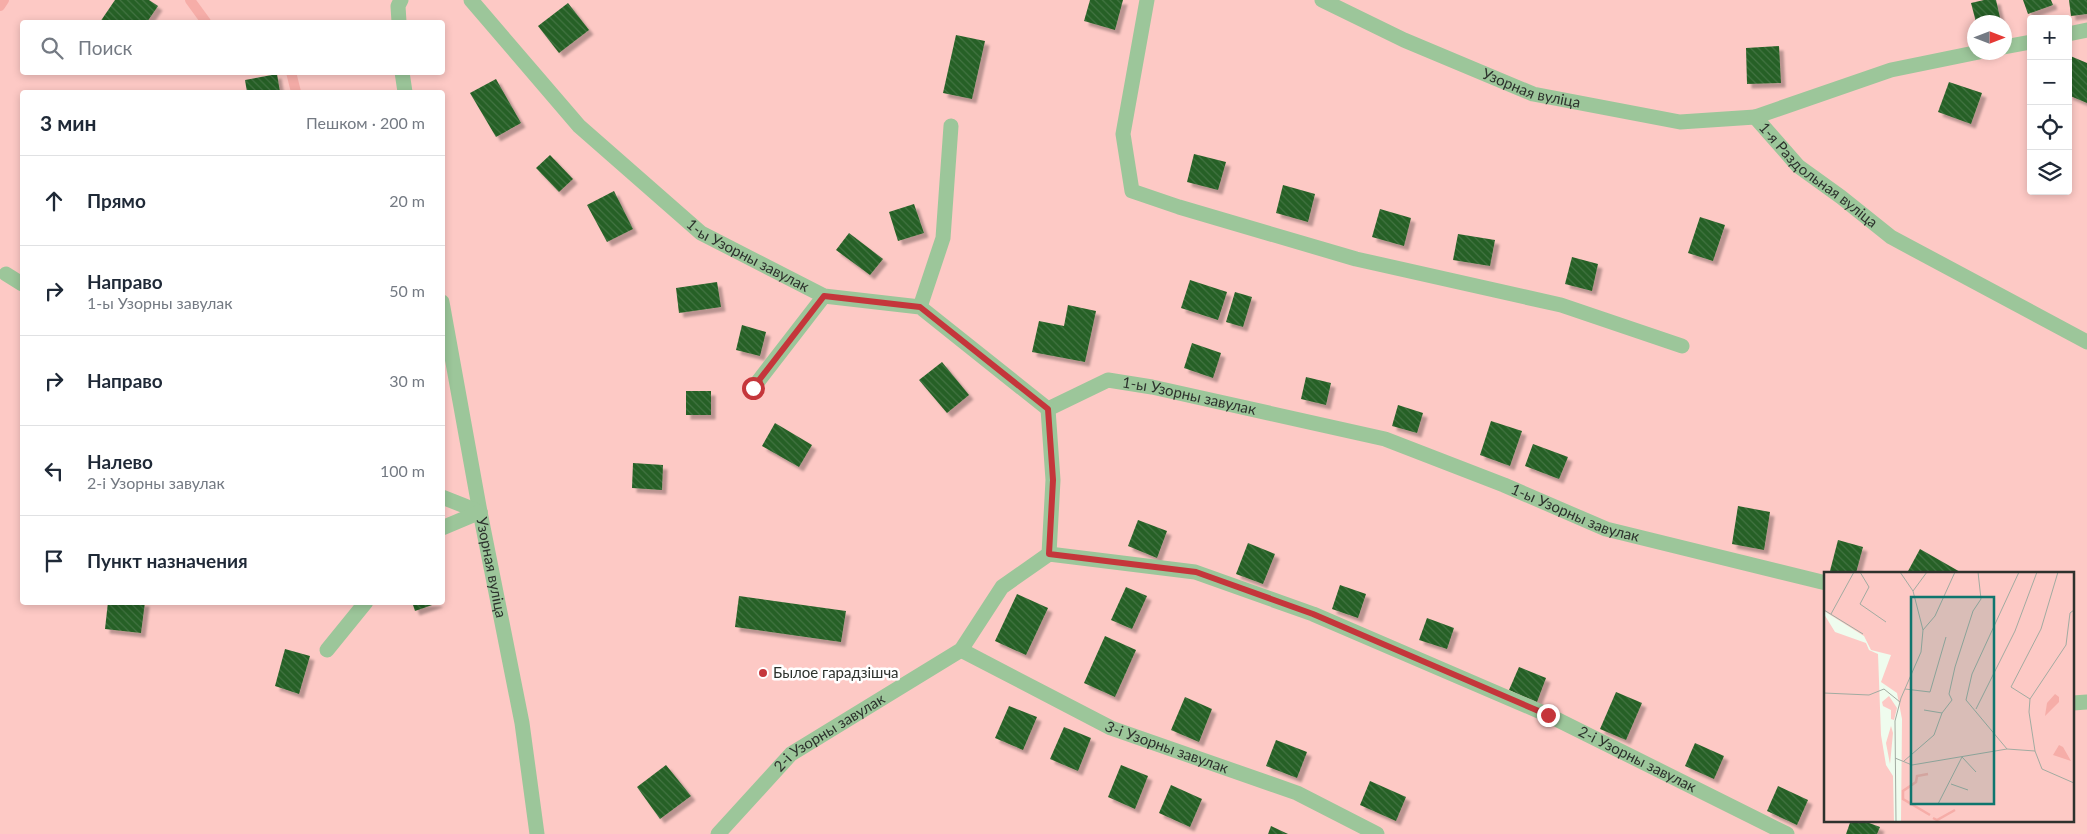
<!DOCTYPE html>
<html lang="ru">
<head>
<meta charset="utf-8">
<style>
  body { margin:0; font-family:Lato,sans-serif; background:#f6f6f7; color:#1f2937 }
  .controls { position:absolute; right:15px; top:15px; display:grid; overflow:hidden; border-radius:5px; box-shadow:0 2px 8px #0003 }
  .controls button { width:45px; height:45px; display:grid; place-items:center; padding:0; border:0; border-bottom:1px solid #e0e1e3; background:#fff; color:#1f2937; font:25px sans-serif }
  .compass { position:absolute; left:1967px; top:15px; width:45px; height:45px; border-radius:50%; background:#fff; box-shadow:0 2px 8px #0003; rotate:90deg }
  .stop { position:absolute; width:15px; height:15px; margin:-11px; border:4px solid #c5363b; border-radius:50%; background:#fff }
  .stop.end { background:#c5363b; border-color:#fff; box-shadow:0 1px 5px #0008 }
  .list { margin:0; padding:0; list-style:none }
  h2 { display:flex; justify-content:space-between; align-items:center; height:65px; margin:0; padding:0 20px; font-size:21px }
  h2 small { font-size:16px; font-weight:400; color:#747a83 }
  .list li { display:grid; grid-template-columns:32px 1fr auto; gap:15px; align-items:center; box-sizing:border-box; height:90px; padding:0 20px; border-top:1px solid #e0e1e3 }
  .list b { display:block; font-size:19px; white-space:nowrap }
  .list p { margin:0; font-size:16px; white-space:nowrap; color:#747a83 }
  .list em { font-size:16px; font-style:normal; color:#747a83 }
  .icon { flex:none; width:28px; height:28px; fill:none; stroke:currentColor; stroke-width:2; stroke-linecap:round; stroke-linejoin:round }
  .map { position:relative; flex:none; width:2087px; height:834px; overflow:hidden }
  .search { position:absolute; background:#fff; box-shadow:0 2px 8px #0003; left:20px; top:20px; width:425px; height:55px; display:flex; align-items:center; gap:12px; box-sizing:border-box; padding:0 18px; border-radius:5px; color:#747a83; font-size:19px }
  .panel { position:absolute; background:#fff; box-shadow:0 2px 8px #0003; left:20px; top:90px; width:425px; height:515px; border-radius:5px }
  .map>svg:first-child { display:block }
  .green { fill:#fdc9c5; fill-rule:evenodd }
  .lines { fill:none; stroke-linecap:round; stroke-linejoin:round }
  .stream { stroke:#f6ada8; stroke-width:10 }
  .building { fill:url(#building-back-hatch); filter:url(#shadow) }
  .lane { stroke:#9cc69a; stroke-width:15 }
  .route { stroke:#c5363b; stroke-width:6 }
  .poi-dot { fill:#c5363b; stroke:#fff; stroke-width:2 }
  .labels { text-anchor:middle; stroke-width:5; stroke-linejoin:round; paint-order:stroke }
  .street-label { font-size:15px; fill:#2d322d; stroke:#fff }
  .poi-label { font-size:15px; fill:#2d322d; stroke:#fff; text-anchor:start }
  .inset-river { fill:none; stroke:#f6ada8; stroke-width:2.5 }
  .inset-road { fill:none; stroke:#a1aba1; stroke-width:1 }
  .view { fill:#0f766e; fill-opacity:0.15; stroke:#0f766e; stroke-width:2.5 }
  .inset-edge { fill:none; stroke:#2d322d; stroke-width:2.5 }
</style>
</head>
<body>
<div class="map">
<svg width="2087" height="834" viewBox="0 0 2087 834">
  <defs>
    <pattern id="building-back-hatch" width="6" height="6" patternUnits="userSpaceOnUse" patternTransform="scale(1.25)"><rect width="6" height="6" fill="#256025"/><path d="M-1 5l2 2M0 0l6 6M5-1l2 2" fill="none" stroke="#447444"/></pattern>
    <filter id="shadow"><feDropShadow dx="4.5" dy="4.5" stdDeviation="1" flood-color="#0004"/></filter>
  </defs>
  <rect width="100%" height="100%" fill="#effcee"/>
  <path class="green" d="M0 0H2087V834H0ZM2031 19H2068V191H2031ZM22 22H442V72H22ZM1974 22H2004V52H1974ZM22 92H442V602H22ZM1826 573H2073V820H1826Z"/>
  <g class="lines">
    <g class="stream">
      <path d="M190 0 206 22"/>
      <path d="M0 6 4 0"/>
      <path d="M291 72 296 92"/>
    </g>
  </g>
  <g class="building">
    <path d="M115 0H149L158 6 147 22H100Z"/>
    <path d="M1090 0H1123L1115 30 1084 21Z"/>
    <path d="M1984 0H1996L2001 22H1976L1971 3Z"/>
    <path d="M2023 0H2051L2053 5 2028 14Z"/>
    <path d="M2069 0H2087V14L2071 16Z"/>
    <path d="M568 3 589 30 559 53 538 26Z"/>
    <path d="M956 35 985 41 972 99 943 93Z"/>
    <path d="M1779 46 1781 83 1747 84 1746 48Z"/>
    <path d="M2068 55 2087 63V103L2068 95Z"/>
    <path d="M277 74 280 92H247L245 80Z"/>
    <path d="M496 79 521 123 496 137 470 93Z"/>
    <path d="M1949 82 1982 93 1971 124 1938 112Z"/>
    <path d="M1194 154 1226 162 1218 190 1187 182Z"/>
    <path d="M550 155 573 179 559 192 536 168Z"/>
    <path d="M1283 185 1315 194 1308 222 1276 213Z"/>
    <path d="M614 191 633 229 607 242 587 205Z"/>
    <path d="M914 204 924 233 898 241 889 212Z"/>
    <path d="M1380 209 1411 218 1404 246 1372 237Z"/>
    <path d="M1700 217 1725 225 1713 261 1688 253Z"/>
    <path d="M849 233 883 259 870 275 836 250Z"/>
    <path d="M1458 234 1495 240 1490 266 1453 260Z"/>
    <path d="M1572 257 1598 264 1592 291 1565 284Z"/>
    <path d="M1190 280 1227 292 1218 320 1181 308Z"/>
    <path d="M717 282 721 307 679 313 676 288Z"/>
    <path d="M1235 292 1252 297 1243 327 1226 322Z"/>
    <path d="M1068 305 1096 311 1085 362 1032 352 1039 321 1064 326Z"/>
    <path d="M742 325 766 332 760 356 736 350Z"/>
    <path d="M1192 343 1221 353 1213 378 1184 368Z"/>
    <path d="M942 362 969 395 947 413 919 380Z"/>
    <path d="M1306 377 1331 383 1326 405 1301 399Z"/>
    <rect x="686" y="391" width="25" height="24"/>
    <path d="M1398 405 1423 413 1417 433 1392 426Z"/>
    <path d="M1491 421 1522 431 1510 466 1480 455Z"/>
    <path d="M775 423 812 445 799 467 762 446Z"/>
    <path d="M1533 444 1568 457 1559 479 1525 466Z"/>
    <path d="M633 463 663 465 662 490 632 488Z"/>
    <path d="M1738 506 1770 512 1764 550 1732 544Z"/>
    <path d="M1138 520 1167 531 1157 558 1128 546Z"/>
    <path d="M1838 540 1863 547 1856 573 1830 571Z"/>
    <path d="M1248 543 1275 554 1263 584 1236 574Z"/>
    <path d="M1920 549 1962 573H1907Z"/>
    <path d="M1340 585 1366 594 1358 618 1332 609Z"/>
    <path d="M1126 587 1147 596 1132 629 1111 620Z"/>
    <path d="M1017 594 1048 608 1026 655 995 641Z"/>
    <path d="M739 596 846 611 841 642 735 627Z"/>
    <path d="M108 602H145L141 633 105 629Z"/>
    <path d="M412 602H438V603L415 611Z"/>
    <path d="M1427 618 1454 628 1447 649 1419 640Z"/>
    <path d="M1105 636 1136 650 1115 697 1084 683Z"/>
    <path d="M285 649 310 656 299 694 275 686Z"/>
    <path d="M1519 667 1546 678 1537 702 1509 690Z"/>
    <path d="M1616 692 1642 703 1626 740 1600 729Z"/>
    <path d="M1185 697 1212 709 1199 742 1171 730Z"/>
    <path d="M1009 706 1037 717 1023 750 995 738Z"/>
    <path d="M1064 727 1091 738 1078 771 1050 759Z"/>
    <path d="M1276 740 1307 752 1297 778 1266 766Z"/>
    <path d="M1695 743 1724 756 1714 779 1685 766Z"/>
    <path d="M666 765 691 796 660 819 637 787Z"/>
    <path d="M1121 765 1148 776 1135 809 1108 797Z"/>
    <path d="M1370 781 1406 797 1396 821 1360 805Z"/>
    <path d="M1171 785 1202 799 1190 827 1159 813Z"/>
    <path d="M1778 786 1808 800 1797 825 1767 811Z"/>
    <path d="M1851 820H1861L1880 827 1877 834H1846Z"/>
    <path d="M1271 826 1288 834H1268Z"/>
  </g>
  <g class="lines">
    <g class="lane">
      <path id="s1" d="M471 0 579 126 701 233 824 296 920 307 1048 409 1108 380 1152 387 1385 439 1504 485 1606 529 1826 583"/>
      <path d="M1147 0 1123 134 1132 191 1179 207 1356 259 1561 305 1682 346"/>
      <path id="s2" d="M1322 0 1404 40 1533 94 1680 122 1755 117"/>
      <path d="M399 22 398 6 401 0"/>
      <path d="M2068 34 2087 30"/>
      <path d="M2004 47 2031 42"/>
      <path id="s3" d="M1979 52 1891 70 1755 117 1798 166 1841 197 1891 237 2087 342"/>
      <path d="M402 72 405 92"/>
      <path d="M6 274 22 284"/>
      <path id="s4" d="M442 302 480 512 522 723 537 834"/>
      <path d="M920 307 943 238 951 126"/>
      <path d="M753 388 824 296"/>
      <path d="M1048 409 1053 480 1049 554"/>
      <path d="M442 497 480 512"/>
      <path d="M442 528 480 512"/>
      <path d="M327 650 366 602"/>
      <path id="s5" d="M961 650 1111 728 1297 793 1377 834"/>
      <path d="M2073 703 2087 702"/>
      <path id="s6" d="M718 834 791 754 961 650 1002 587 1049 554 1195 572 1313 614 1548 715 1787 834"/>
    </g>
  </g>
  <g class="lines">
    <path class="route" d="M753 388 824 296 920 307 1048 409 1053 480 1049 554 1196 572 1313 614 1548 715"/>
  </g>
  <circle class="poi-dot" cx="763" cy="673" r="5"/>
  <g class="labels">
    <g class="street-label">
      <text dy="5" stroke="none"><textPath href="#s2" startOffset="228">Узорная вуліца</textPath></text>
      <text dy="5" stroke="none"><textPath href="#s3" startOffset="320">1-я Раздольная вуліца</textPath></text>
      <text dy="5" stroke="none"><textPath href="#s1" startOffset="380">1-ы Узорны завулак</textPath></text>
      <text dy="5" stroke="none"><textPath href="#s1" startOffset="876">1-ы Узорны завулак</textPath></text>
      <text dy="5" stroke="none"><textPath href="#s1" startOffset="1281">1-ы Узорны завулак</textPath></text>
      <text dy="5" stroke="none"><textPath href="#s4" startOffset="270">Узорная вуліца</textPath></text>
      <text dy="5" stroke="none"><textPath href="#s6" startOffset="152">2-і Узорны завулак</textPath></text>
      <text dy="5" stroke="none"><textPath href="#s5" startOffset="228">3-і Узорны завулак</textPath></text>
      <text dy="5" stroke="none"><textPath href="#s6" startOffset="1068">2-і Узорны завулак</textPath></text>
    </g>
    <g class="poi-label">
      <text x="773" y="678">Былое гарадзішча</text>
    </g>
  </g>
  <g transform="translate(1824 572)">
    <rect width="250" height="250" fill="#effcee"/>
    <path d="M65 124 73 136 70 148 67 147V138L59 134 58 130ZM67 154 69 161 66 192 62 171Z" fill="#fdc9c5"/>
    <path d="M0 42 11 60 42 71 45 78 54 82 57 163 62 193 69 204 70 250H0Z" fill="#fdc9c5"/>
    <path d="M0 0H250V250H77L78 147 73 121 57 110 67 83 47 78 40 64 0 39Z" fill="#fdc9c5"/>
    <path d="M231 122 235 125V130L221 144 223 131ZM235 173 239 175 247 189 229 183Z" fill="#f6ada8"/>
    <path class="inset-river" d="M104 202 93 204 92 210 79 219V227L106 243M109 246 113 248 131 238"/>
    <path class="inset-road" d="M36 0 45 15 36 32 62 50M76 0 89 19 99 58 111 44 131 0M89 19 103 0M0 38 39 62M250 38 246 41 242 73 206 127 205 140 211 179 218 197 250 211M7 42 30 0M81 117 106 120 122 65M0 121 45 123 60 117 76 130M206 127 187 115 217 57 234 0M152 137 191 59 213 0M100 138 118 141M183 177 142 128 148 102 195 0M138 185 152 200M71 186 88 193 183 177 211 179M80 189 110 163 118 141 128 128 125 122 131 95 149 39 157 27 154 0M127 212 144 218M114 232 138 185M72 250 71 149 77 126 97 80 99 58"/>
    <path class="view" d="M87 25H170V232H87Z"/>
    <rect width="250" height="250" class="inset-edge"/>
  </g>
</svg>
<div class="controls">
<button>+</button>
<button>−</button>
<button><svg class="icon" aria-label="locate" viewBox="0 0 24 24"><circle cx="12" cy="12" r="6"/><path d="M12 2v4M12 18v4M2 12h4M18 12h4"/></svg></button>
<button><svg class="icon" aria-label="layers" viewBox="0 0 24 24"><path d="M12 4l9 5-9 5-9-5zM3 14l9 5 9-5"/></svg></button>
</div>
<svg class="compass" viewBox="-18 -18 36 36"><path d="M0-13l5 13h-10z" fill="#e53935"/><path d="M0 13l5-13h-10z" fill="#747a83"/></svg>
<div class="stop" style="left:753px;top:388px"></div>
<div class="stop end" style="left:1548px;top:715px"></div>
<div class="search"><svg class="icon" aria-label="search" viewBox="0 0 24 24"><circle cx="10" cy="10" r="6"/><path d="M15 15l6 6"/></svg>Поиск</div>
<section class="panel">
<h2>3 мин<small>Пешком · 200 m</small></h2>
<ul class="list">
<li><svg class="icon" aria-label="ahead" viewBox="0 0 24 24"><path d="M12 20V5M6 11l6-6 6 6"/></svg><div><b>Прямо</b></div><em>20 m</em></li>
<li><svg class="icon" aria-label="right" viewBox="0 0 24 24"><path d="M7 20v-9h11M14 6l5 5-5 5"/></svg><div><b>Направо</b><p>1-ы Узорны завулак</p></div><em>50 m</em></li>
<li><svg class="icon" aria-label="right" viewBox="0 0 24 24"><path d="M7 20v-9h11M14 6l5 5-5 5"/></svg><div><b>Направо</b></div><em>30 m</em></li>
<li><svg class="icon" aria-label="left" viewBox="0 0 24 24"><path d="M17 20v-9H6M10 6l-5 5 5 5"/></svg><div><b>Налево</b><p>2-і Узорны завулак</p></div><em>100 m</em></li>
<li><svg class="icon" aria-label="arrive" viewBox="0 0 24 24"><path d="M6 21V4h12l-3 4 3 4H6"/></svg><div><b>Пункт назначения</b></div></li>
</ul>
</section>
</div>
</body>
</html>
